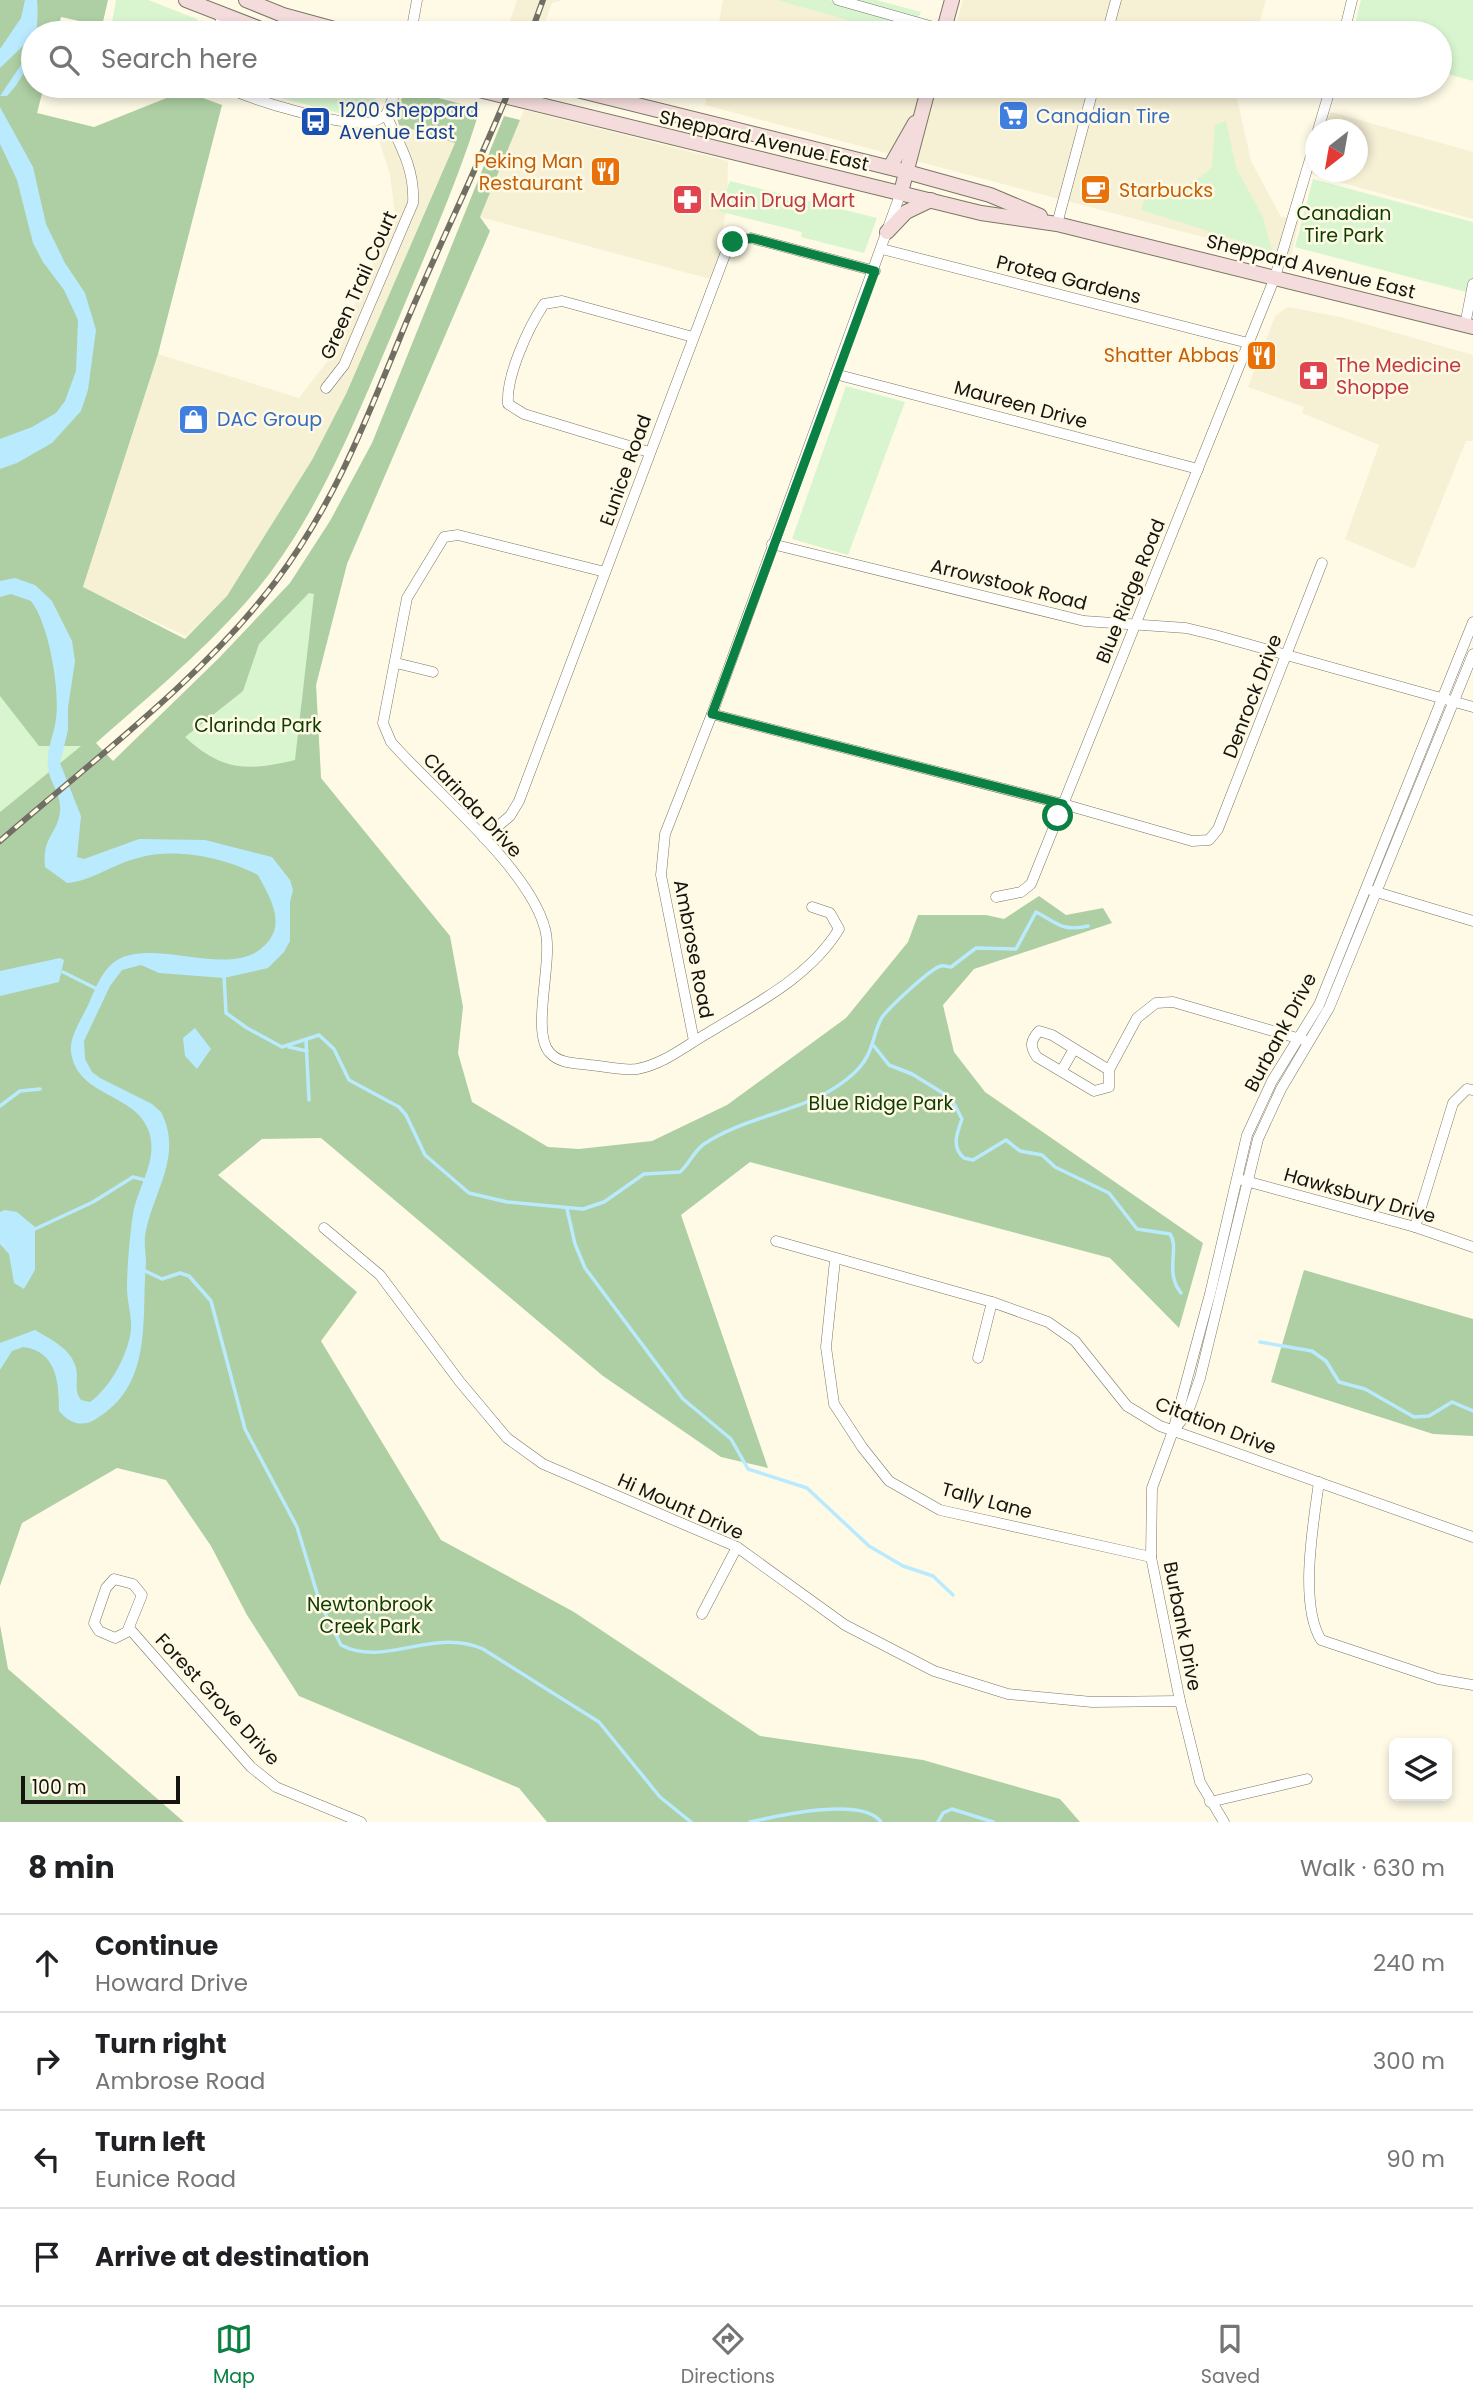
<!DOCTYPE html>
<html lang="en">
<head>
<meta charset="utf-8">
<style>
  body { margin:0; font-family:Poppins,sans-serif; background:#f6f6f6; color:#202124 }
  .controls { position:absolute; right:21px; bottom:21px; display:grid; overflow:hidden; border-radius:10px; box-shadow:0 4px 10px #0003 }
  .controls button { width:63px; height:63px; display:grid; place-items:center; padding:0; border:0; border-bottom:2px solid #e0e0e0; background:#fff; color:#202124; font:35px sans-serif }
  .compass { position:absolute; left:1305px; top:119px; width:63px; height:63px; border-radius:50%; background:#fff; box-shadow:0 4px 10px #0003; rotate:211deg }
  .scale { position:absolute; left:21px; bottom:18px; width:159px; box-sizing:border-box; padding-left:7px; border:4px solid #16140e; border-top:0; font-size:19px; line-height:24px; white-space:nowrap; color:#16140e; -webkit-text-stroke:5px #fefae6; paint-order:stroke }
  .stop { position:absolute; width:21px; height:21px; margin:-16px; border:5px solid #0b8043; border-radius:50%; background:#fff }
  .stop.end { background:#0b8043; border-color:#fff; box-shadow:0 2px 7px #0008 }
  .list { margin:0; padding:0; list-style:none }
  h2 { display:flex; justify-content:space-between; align-items:center; height:91px; margin:0; padding:0 28px; font-size:30px }
  h2 small { font-size:23px; font-weight:400; color:#757577 }
  .list li { display:grid; grid-template-columns:46px 1fr auto; gap:21px; align-items:center; box-sizing:border-box; height:98px; padding:0 28px; border-top:2px solid #e0e0e0 }
  .list b { display:block; font-size:26px; white-space:nowrap }
  .list p { margin:0; font-size:23px; white-space:nowrap; color:#757577 }
  .list em { font-size:23px; font-style:normal; color:#757577 }
  .icon { flex:none; width:38px; height:38px; fill:none; stroke:currentColor; stroke-width:2; stroke-linecap:round; stroke-linejoin:round }
  .map { position:relative; flex:none; width:1473px; height:1822px; overflow:hidden }
  .search { position:absolute; background:#fff; box-shadow:0 4px 10px #0003; left:21px; right:21px; top:21px; height:77px; display:flex; align-items:center; gap:18px; box-sizing:border-box; padding:0 24px; border-radius:38px; color:#757577; font-size:26px }
  .sheet { height:483px; background:#fff }
  nav { display:flex; justify-content:space-around; align-items:center; box-sizing:border-box; height:98px; border-top:2px solid #e0e0e0; background:#fff; font-size:19px; color:#757577 }
  nav a { display:grid; justify-items:center; gap:4px }
  nav .on { color:#0b8043 }
  .map>svg:first-child { display:block }
  .built { fill:#f6f0d5 }
  .green { fill:#d8f5cf }
  .forest { fill:#adcfa3; fill-rule:evenodd }
  .water { fill:#baeafe }
  .lines { fill:none; stroke-linecap:round; stroke-linejoin:round }
  .stream { stroke:#baeafe; stroke-width:3.5 }
  .street-casing { stroke:#7b7666; stroke-width:11 }
  .secondary-casing { stroke:#7b7666; stroke-width:16 }
  .street { stroke:#fff; stroke-width:10 }
  .secondary { stroke:#f5dcdc; stroke-width:14 }
  .rail-casing { stroke:#716e63; stroke-width:6 }
  .rail { stroke:#fefae6; stroke-width:3.5; stroke-dasharray:10; stroke-linecap:butt }
  .route { stroke:#0b8043; stroke-width:9 }
  .labels { text-anchor:middle; stroke-width:5; stroke-linejoin:round; paint-order:stroke }
  .transit-label { font-size:19px; fill:#164399; stroke:#fefae6; text-anchor:start }
  .shop-label { font-size:19px; fill:#366cbe; stroke:#fefae6; text-anchor:start }
  .street-label { font-size:19px; fill:#16140e; stroke:#fefae6 }
  .food-label { font-size:19px; fill:#c56008; stroke:#fefae6; text-anchor:end }
  .health-label { font-size:19px; fill:#be3a42; stroke:#fefae6; text-anchor:start }
  .park-label { font-size:19px; fill:#103c00; stroke:#fefae6 }
</style>
</head>
<body>
<div class="map">
<svg width="1473" height="1822" viewBox="0 0 1473 1822">
  <rect width="100%" height="100%" fill="#fefae6"/>
  <g class="built">
    <path d="M517 0H563L552 3 541 33H506Z"/>
    <path d="M723 0H829L954 32 963 0H1266L1256 33H717Z"/>
    <path d="M708 86H1241L1237 98 1251 161 1281 217H1287L1315 139 1316 172H1358V130L1321 129 1331 112 1473 152V219L1310 174 1290 260 705 105Z"/>
    <path d="M524 110 728 161 727 206 714 280 480 217Z"/>
    <path d="M399 125 455 142 345 396 312 460 227 597 186 636 83 588 158 354 299 398 332 355 395 215 390 175 379 140Z"/>
    <path d="M1288 307 1341 317 1473 355V441H1466L1414 569 1345 539 1379 445 1302 413 1304 407 1248 387 1275 316Z"/>
  </g>
  <g class="green">
    <path d="M116 0H148L197 19 199 33H110Z"/>
    <path d="M777 0H829L919 23 916 33H894Z"/>
    <path d="M853 0H876L921 12 918 18Z"/>
    <path d="M1361 0H1473V81L1440 72V33H1353Z"/>
    <path d="M236 86H378L374 109 354 117Z"/>
    <path d="M1226 121 1236 168 1263 217 1272 251 1141 210 1146 195C1173 192 1192 186 1212 167L1215 125Z"/>
    <path d="M1313 179 1473 222V281L1470 293 1295 247Z"/>
    <path d="M730 181 877 218 864 253 801 237 802 232 718 211Z"/>
    <path d="M846 386 905 402 848 555 792 539Z"/>
    <path d="M330 521 347 564 316 685 321 778 260 795 154 740 220 657 290 583Z"/>
    <path d="M0 664 148 691 0 812Z"/>
  </g>
  <g class="forest">
    <path d="M0 0H108L102 26 61 17 57 33H33V86H44L37 113 94 127 184 91 222 105 158 354 83 587 185 639 227 596 312 460 346 394 455 143 399 125 396 115 405 89 480 109C457 184 425 255 395 327 359 411 325 499 270 573 221 637 156 690 96 743L113 761 220 657 290 583 330 521 372 443 504 116 520 120 480 217 490 231 347 564 316 685 321 778 450 936 463 1007 458 1053 472 1102 548 1147 579 1149 652 1141 727 1105 846 1018 908 942 918 915H986L1004 919 1039 896 1066 915 1103 908 1112 923 974 969 943 1005 954 1052 985 1092 1203 1243 1179 1328 1110 1258 750 1162 681 1215 768 1468 721 1457 603 1376 321 1138 262 1139 218 1175 357 1292 321 1341 441 1540 574 1612 760 1736 923 1760 1060 1799 1080 1822H547L519 1788 299 1696 247 1615 211 1546 166 1480 117 1468 22 1523 0 1586V812L81 746H39L0 696ZM309 593 314 594 295 760C248 771 223 772 185 737L243 691 259 644Z"/>
    <path d="M1304 1270 1473 1319V1436L1433 1434 1271 1382Z"/>
    <path d="M0 1625 8 1669 184 1822H0Z"/>
  </g>
  <g class="water">
    <path d="M25 0H37C40 32 31 72 7 96H0L25 59 28 47 24 45 0 68V49L21 18Z"/>
    <path d="M0 107 33 167 46 224 65 263 85 293 96 330 88 390 81 411 52 443 17 463 0 469V439L32 427 56 413 65 401 76 371 78 320 64 290 43 262 33 243 17 180 0 144Z"/>
    <path d="M15 578 35 585 52 601 72 641 75 661 68 708V730L60 763 81 816 77 857 84 859 139 839 205 840 272 857 290 880 293 890 290 902V941L284 952 268 968 224 978 159 973 141 965 122 970 110 986 84 1041 85 1059 92 1072 100 1078 152 1104 161 1112C184 1156 152 1193 145 1236 144 1245 146 1254 146 1263 141 1319 154 1384 96 1419 82 1428 69 1423 59 1411 59 1383 57 1351 23 1347L12 1351 0 1370V1343L35 1330C50 1339 71 1348 76 1368 79 1380 73 1390 81 1400L90 1402C110 1388 128 1355 131 1330 132 1316 127 1301 127 1288 127 1267 130 1234 133 1214 138 1185 161 1157 147 1127 132 1093 77 1096 71 1052 69 1036 83 1017 89 1003 97 985 104 965 123 957 165 941 235 980 267 943 286 922 269 896 258 875 226 858 174 847 138 858 113 864 92 881 67 883L45 867C42 836 57 835 60 812 62 793 49 783 48 767 46 750 54 735 56 719 60 689 49 624 31 601L11 594 0 597V581Z"/>
    <path d="M60 958 64 960 59 982 0 996V971Z"/>
    <path d="M195 1028 211 1049 197 1069 185 1056 183 1038Z"/>
    <path d="M5 1210 17 1212 35 1227V1270L24 1289 14 1283 9 1254 0 1244V1212Z"/>
  </g>
  <g class="lines">
    <g class="stream">
      <path d="M63 972 99 990"/>
      <path d="M224 975 226 1013 247 1028 282 1047 319 1035 334 1049 349 1080 399 1107 406 1115 425 1155 469 1193 507 1202 583 1209 604 1202 644 1174 680 1172C689 1164 694 1151 704 1144 750 1113 812 1112 853 1074 874 1055 871 1039 881 1019 887 1009 931 968 941 966 944 965 948 967 951 967L976 948 1016 949 1036 912C1058 923 1061 932 1088 926"/>
      <path d="M306 1040 309 1100"/>
      <path d="M874 1046 889 1065 912 1074 951 1098 962 1119C957 1133 951 1147 964 1158L973 1160 1006 1140 1020 1151 1042 1155 1055 1167 1109 1193 1137 1229 1170 1234C1180 1248 1164 1272 1181 1293"/>
      <path d="M289 1047 307 1051"/>
      <path d="M0 1106 20 1091 40 1089"/>
      <path d="M567 1209 575 1244 585 1268 683 1399 731 1439 748 1469 807 1488 869 1546 903 1566 933 1576 953 1595"/>
      <path d="M35 1229 93 1202 133 1177 149 1181"/>
      <path d="M141 1269 162 1279 180 1273 189 1276 211 1301 245 1429 297 1527 320 1603 341 1645C384 1668 434 1627 483 1649L599 1722 660 1797 691 1822"/>
      <path d="M1260 1342 1312 1351 1326 1361 1339 1382 1365 1389 1414 1417 1429 1416 1452 1402 1473 1411"/>
      <path d="M750 1822C777 1816 863 1796 881 1822"/>
      <path d="M938 1822 943 1813 952 1809 993 1822"/>
    </g>
    <defs>
      <g id="street">
        <path d="M838 0 944 30"/>
        <path d="M216 33 223 15"/>
        <path d="M411 33 417 0"/>
        <path d="M1107 33 1116 0"/>
        <path d="M1344 33 1352 0"/>
        <path d="M225 86C248 100 346 128 372 122 376 121 382 117 386 115L398 86"/>
        <path d="M1318 130 1331 86"/>
        <path d="M1057 224 1094 86"/>
        <path d="M882 249 1248 343"/>
        <path d="M1465 325 1473 284"/>
        <path d="M835 374 1198 469"/>
        <path d="M326 388 344 365 413 203C415 169 400 145 386 115"/>
        <path d="M649 452 524 414 508 404C506 376 528 328 544 304L562 301 693 337"/>
        <path d="M772 544 1084 621 1186 628 1215 635 1473 707"/>
        <path d="M605 572 458 535 444 537 407 598 383 723 391 742C433 790 530 869 545 929 554 961 530 1031 550 1053 560 1064 576 1063 590 1065 604 1066 623 1071 637 1069 664 1064 685 1046 708 1033 755 1004 810 977 839 929L830 913 812 907"/>
        <path d="M396 663 433 672"/>
        <path d="M712 714 1063 804 1192 841 1209 840 1218 829 1322 563"/>
        <path d="M484 838 510 816 519 801 726 252 733 242 751 238 875 271"/>
        <path d="M1373 891 1473 921"/>
        <path d="M996 897 1021 892 1031 884 1275 277 1316 139"/>
        <path d="M694 1041 661 875 665 834 712 714 901 192"/>
        <path d="M1062 1070 1074 1049"/>
        <path d="M1109 1070V1087L1094 1091 1037 1057C1029 1046 1031 1040 1039 1031L1052 1035 1109 1070 1137 1018 1156 1003 1173 1002 1304 1040"/>
        <path d="M1242 1180 1415 1227 1473 1247"/>
        <path d="M1415 1227 1453 1103 1467 1089 1473 1090"/>
        <path d="M324 1228 380 1275 460 1382 507 1438 543 1464 737 1547 845 1625 934 1671 1008 1694 1092 1702 1180 1701"/>
        <path d="M776 1241 992 1302 1048 1322 1075 1341 1127 1406 1160 1426 1473 1537"/>
        <path d="M835 1260 826 1347 834 1404 862 1447 889 1481 940 1510 1151 1557"/>
        <path d="M978 1358 992 1302"/>
        <path d="M1174 1430 1188 1412 1200 1378 1258 1139 1281 1089 1329 1008 1473 654"/>
        <path d="M1319 1482C1313 1525 1299 1604 1321 1640L1438 1679 1473 1685"/>
        <path d="M114 1579 133 1584 142 1595 127 1632 115 1638 99 1631 94 1623 106 1588Z"/>
        <path d="M702 1614 737 1547"/>
        <path d="M129 1628 251 1767 276 1787 361 1822"/>
        <path d="M1210 1802 1307 1779"/>
        <path d="M1224 1822 1200 1782 1180 1701 1151 1557 1152 1488 1173 1431 1210 1294 1247 1135 1272 1081 1319 1005 1473 622"/>
      </g>
      <g id="secondary">
        <path d="M186 0 271 33"/>
        <path d="M246 0 283 15 349 33"/>
        <path d="M943 33 952 0"/>
        <path d="M463 86 981 213 1057 224 1473 327"/>
        <path d="M561 86 907 172 990 195 1040 216"/>
        <path d="M890 167 915 123"/>
        <path d="M901 192 929 86"/>
        <path d="M887 232 906 212 931 200"/>
      </g>
    </defs>
    <use href="#street" class="street-casing"/>
    <use href="#secondary" class="secondary-casing"/>
    <use href="#street" class="street"/>
    <use href="#secondary" class="secondary"/>
    <defs>
      <g id="rail">
        <path d="M531 33 543 0"/>
        <path d="M0 841C93 760 202 679 276 581 337 500 368 415 406 323 440 243 478 166 511 86"/>
      </g>
    </defs>
    <use href="#rail" class="rail-casing"/>
    <use href="#rail" class="rail"/>
  </g>
  <g class="lines">
    <path class="route" d="M733 242 751 238 875 271 712 714 1063 804 1058 816"/>
  </g>
  <defs>
    <symbol id="supermarket-square" viewBox="-11 -11 22 22"><rect x="-9" y="-9" width="18" height="18" rx="4" fill="#3f7fe0" stroke="#fefae6"/><path d="M-6-5.5h2.5l.6 2H6L4.5 2H-2.5L-4.4-4H-6ZM-1.5 3.2a1.3 1.3 0 1 0 .1 0ZM3 3.2a1.3 1.3 0 1 0 .1 0Z" fill="#fff"/></symbol>
    <symbol id="bus-square" viewBox="-11 -11 22 22"><rect x="-9" y="-9" width="18" height="18" rx="4" fill="#1a4fb4" stroke="#fefae6"/><path d="M-5-6H5V4H4V6H2V4H-2V6H-4V4H-5ZM-3.5-4V0h7V-4ZM-3.5 1.2v1.5H-2V1.2ZM2 1.2v1.5H3.5V1.2Z" fill="#fff"/></symbol>
    <symbol id="restaurant-square" viewBox="-11 -11 22 22"><rect x="-9" y="-9" width="18" height="18" rx="4" fill="#e8710a" stroke="#fefae6"/><path d="M-5-6h1v4h1v-4h1v4h1v-4h1v5L-1.5 .5V6h-2V.5L-5-1ZM5-6V6H3V1.5H1.5Q1.5-4 5-6Z" fill="#fff"/></symbol>
    <symbol id="cafe-square" viewBox="-11 -11 22 22"><rect x="-9" y="-9" width="18" height="18" rx="4" fill="#e8710a" stroke="#fefae6"/><path d="M-5.5-4.5H6V0H3Q3 3.5 0 3.5H-2.5Q-5.5 3.5-5.5 0ZM3-3.2v2h1.7v-2ZM-6 4.5H4V6H-6Z" fill="#fff"/></symbol>
    <symbol id="pharmacy-square" viewBox="-11 -11 22 22"><rect x="-9" y="-9" width="18" height="18" rx="4" fill="#e0444e" stroke="#fefae6"/><path d="M-2-6h4v4h4v4h-4v4h-4v-4h-4v-4h4Z" fill="#fff"/></symbol>
    <symbol id="shop-square" viewBox="-11 -11 22 22"><rect x="-9" y="-9" width="18" height="18" rx="4" fill="#3f7fe0" stroke="#fefae6"/><path d="M-5-2.5h2.3a2.7 3.5 0 0 1 5.4 0H5L5.5 6h-11ZM-1.5-2.5h3a1.5 2.3 0 0 0-3 0Z" fill="#fff"/></symbol>
  </defs>
  <g fill-rule="evenodd">
    <use href="#supermarket-square" x="996" y="98" width="35" height="35"/>
    <use href="#bus-square" x="298" y="104" width="35" height="35"/>
    <use href="#restaurant-square" x="588" y="154" width="35" height="35"/>
    <use href="#cafe-square" x="1078" y="172" width="35" height="35"/>
    <use href="#pharmacy-square" x="670" y="182" width="35" height="35"/>
    <use href="#restaurant-square" x="1244" y="338" width="35" height="35"/>
    <use href="#pharmacy-square" x="1296" y="358" width="35" height="35"/>
    <use href="#shop-square" x="176" y="402" width="35" height="35"/>
  </g>
  <g class="labels">
    <g class="transit-label">
      <text x="339" y="117">1200 Sheppard<tspan x="339" dy="22">Avenue East</tspan></text>
    </g>
    <g class="shop-label">
      <text x="1036" y="123">Canadian Tire</text>
      <text x="217" y="426">DAC Group</text>
    </g>
    <g class="street-label">
      <text transform="translate(764 140) rotate(13)" y="7">Sheppard Avenue East</text>
      <text transform="translate(1311 266) rotate(14)" y="7">Sheppard Avenue East</text>
      <text transform="translate(1069 279) rotate(14)" y="7">Protea Gardens</text>
      <text transform="translate(358 285) rotate(-66)" y="7">Green Trail Court</text>
      <text transform="translate(1021 404) rotate(15)" y="7">Maureen Drive</text>
      <text transform="translate(625 470) rotate(-70)" y="7">Eunice Road</text>
      <text transform="translate(1009 584) rotate(14)" y="7">Arrowstook Road</text>
      <text transform="translate(1130 591) rotate(-68)" y="7">Blue Ridge Road</text>
      <text transform="translate(1252 696) rotate(-69)" y="7">Denrock Drive</text>
      <text transform="translate(473 805) rotate(47)" y="7">Clarinda Drive</text>
      <text transform="translate(694 949) rotate(79)" y="7">Ambrose Road</text>
      <text transform="translate(1280 1032) rotate(-62)" y="7">Burbank Drive</text>
      <text transform="translate(1360 1195) rotate(16)" y="7">Hawksbury Drive</text>
      <text transform="translate(1216 1425) rotate(21)" y="7">Citation Drive</text>
      <text transform="translate(987 1500) rotate(15)" y="7">Tally Lane</text>
      <text transform="translate(681 1506) rotate(24)" y="7">Hi Mount Drive</text>
      <text transform="translate(1183 1626) rotate(79)" y="7">Burbank Drive</text>
      <text transform="translate(218 1699) rotate(47)" y="7">Forest Grove Drive</text>
    </g>
    <g class="food-label">
      <text x="583" y="168">Peking Man<tspan x="583" dy="22">Restaurant</tspan></text>
      <text x="1119" y="197" text-anchor="start">Starbucks</text>
      <text x="1239" y="362">Shatter Abbas</text>
    </g>
    <g class="health-label">
      <text x="710" y="207">Main Drug Mart</text>
      <text x="1336" y="372">The Medicine<tspan x="1336" dy="22">Shoppe</tspan></text>
    </g>
    <g class="park-label">
      <text x="1344" y="220">Canadian<tspan x="1344" dy="22">Tire Park</tspan></text>
      <text x="258" y="732">Clarinda Park</text>
      <text x="881" y="1110">Blue Ridge Park</text>
      <text x="370" y="1611">Newtonbrook<tspan x="370" dy="22">Creek Park</tspan></text>
    </g>
  </g>
</svg>
<div class="controls">
<button><svg class="icon" aria-label="layers" viewBox="0 0 24 24"><path d="M12 4l9 5-9 5-9-5zM3 14l9 5 9-5"/></svg></button>
</div>
<svg class="compass" viewBox="-18 -18 36 36"><path d="M0-13l5 13h-10z" fill="#e53935"/><path d="M0 13l5-13h-10z" fill="#757577"/></svg>
<div class="scale">100 m</div>
<div class="stop" style="left:1058px;top:816px"></div>
<div class="stop end" style="left:733px;top:242px"></div>
<div class="search"><svg class="icon" aria-label="search" viewBox="0 0 24 24"><circle cx="10" cy="10" r="6"/><path d="M15 15l6 6"/></svg>Search here</div>
</div>
<section class="sheet">
<h2>8 min<small>Walk · 630 m</small></h2>
<ul class="list">
<li><svg class="icon" aria-label="ahead" viewBox="0 0 24 24"><path d="M12 20V5M6 11l6-6 6 6"/></svg><div><b>Continue</b><p>Howard Drive</p></div><em>240 m</em></li>
<li><svg class="icon" aria-label="right" viewBox="0 0 24 24"><path d="M7 20v-9h11M14 6l5 5-5 5"/></svg><div><b>Turn right</b><p>Ambrose Road</p></div><em>300 m</em></li>
<li><svg class="icon" aria-label="left" viewBox="0 0 24 24"><path d="M17 20v-9H6M10 6l-5 5 5 5"/></svg><div><b>Turn left</b><p>Eunice Road</p></div><em>90 m</em></li>
<li><svg class="icon" aria-label="arrive" viewBox="0 0 24 24"><path d="M6 21V4h12l-3 4 3 4H6"/></svg><div><b>Arrive at destination</b></div></li>
</ul>
</section>
<nav>
<a class="on"><svg class="icon" aria-label="map" viewBox="0 0 24 24"><path d="M3 6l6-2 6 2 6-2v14l-6 2-6-2-6 2zM9 4v14M15 6v14"/></svg>Map</a>
<a><svg class="icon" aria-label="directions" viewBox="0 0 24 24"><path d="M12 3l9 9-9 9-9-9zM9 14v-3h6M13 9l2 2-2 2"/></svg>Directions</a>
<a><svg class="icon" aria-label="saved" viewBox="0 0 24 24"><path d="M7 4h10v16l-5-4-5 4z"/></svg>Saved</a>
</nav>
</body>
</html>
